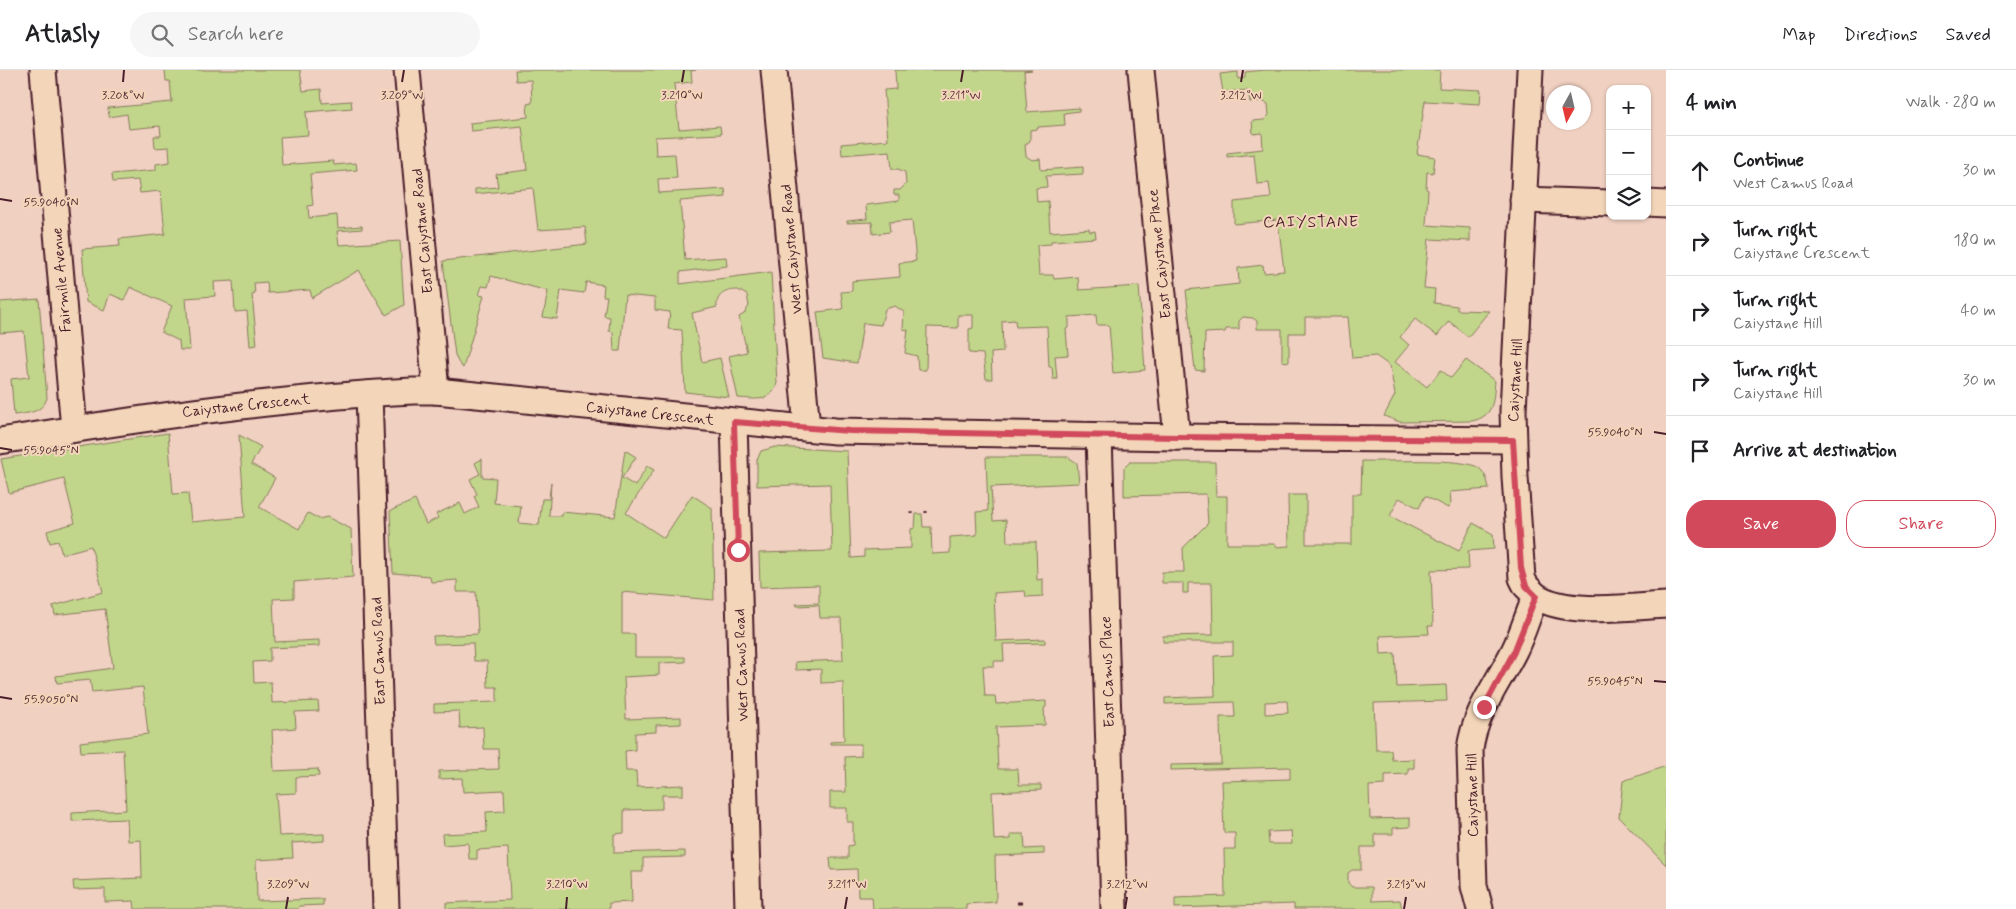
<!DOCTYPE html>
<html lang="en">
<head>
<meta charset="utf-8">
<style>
  body { margin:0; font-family:Mynerve,sans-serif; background:#f6f6f6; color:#202124 }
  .controls { position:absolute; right:15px; top:15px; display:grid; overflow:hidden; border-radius:10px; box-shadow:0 1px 4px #0004 }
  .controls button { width:45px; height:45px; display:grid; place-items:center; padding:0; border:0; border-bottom:1px solid #e0e0e0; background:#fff; color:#202124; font:25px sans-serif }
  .compass { position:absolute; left:1546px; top:15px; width:45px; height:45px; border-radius:50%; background:#fff; box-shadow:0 1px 4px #0004; rotate:188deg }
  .stop { position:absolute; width:15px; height:15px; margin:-11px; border:4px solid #d1495b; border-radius:50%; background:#fff }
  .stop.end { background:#d1495b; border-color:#fff; box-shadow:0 1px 5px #0008 }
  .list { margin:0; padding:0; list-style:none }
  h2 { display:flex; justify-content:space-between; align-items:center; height:65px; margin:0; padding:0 20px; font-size:21px }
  h2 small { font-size:16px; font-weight:400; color:#757577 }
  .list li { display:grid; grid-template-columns:32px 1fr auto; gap:15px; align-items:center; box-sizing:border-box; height:70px; padding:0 20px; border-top:1px solid #e0e0e0 }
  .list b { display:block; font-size:19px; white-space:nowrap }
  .list p { margin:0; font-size:16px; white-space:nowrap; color:#757577 }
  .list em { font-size:16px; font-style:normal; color:#757577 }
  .actions { display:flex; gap:10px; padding:15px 20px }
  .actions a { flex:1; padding:11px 0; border:1px solid #d1495b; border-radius:20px; text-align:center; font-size:18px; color:#d1495b }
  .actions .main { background:#d1495b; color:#fff }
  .icon { flex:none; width:28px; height:28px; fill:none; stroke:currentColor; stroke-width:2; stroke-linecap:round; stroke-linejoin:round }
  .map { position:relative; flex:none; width:1666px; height:839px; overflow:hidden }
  header { display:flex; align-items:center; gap:30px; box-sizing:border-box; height:70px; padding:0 25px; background:#fff; border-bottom:1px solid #e0e0e0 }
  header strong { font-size:24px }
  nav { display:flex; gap:28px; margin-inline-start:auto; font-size:18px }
  .search { width:350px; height:45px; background:#f6f6f6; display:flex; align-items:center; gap:12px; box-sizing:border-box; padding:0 18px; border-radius:28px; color:#757577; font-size:19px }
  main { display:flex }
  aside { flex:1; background:#fff }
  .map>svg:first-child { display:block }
  .green { fill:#c1d68b; stroke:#867a5b; fill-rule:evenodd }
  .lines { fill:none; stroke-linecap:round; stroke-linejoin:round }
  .street-casing { stroke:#4a1f2b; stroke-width:29 }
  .path { stroke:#4a1f2b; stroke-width:3; stroke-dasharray:5 4; stroke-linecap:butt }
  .street { stroke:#f3d6b9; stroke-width:25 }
  .route { stroke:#d1495b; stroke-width:6 }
  .ticks { fill:none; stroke:#4a1f2b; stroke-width:2 }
  .labels { text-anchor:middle; stroke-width:4; stroke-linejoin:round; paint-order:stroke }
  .street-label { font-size:15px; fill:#4a1f2b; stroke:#f3d6b9 }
  .neighbourhood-label { font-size:16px; letter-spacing:1px; fill:#4a1f2b; stroke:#f3d6b9 }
  .ticks-label { font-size:12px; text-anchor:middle; fill:#4a1f2b; stroke:#f3d6b9; stroke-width:4; stroke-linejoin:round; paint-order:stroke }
</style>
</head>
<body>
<header>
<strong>Atlasly</strong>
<div class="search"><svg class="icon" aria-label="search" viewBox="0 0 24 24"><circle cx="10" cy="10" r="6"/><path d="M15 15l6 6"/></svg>Search here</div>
<nav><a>Map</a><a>Directions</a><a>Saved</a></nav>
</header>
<main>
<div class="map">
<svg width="1666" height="839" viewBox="0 0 1666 839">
  <rect width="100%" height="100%" fill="#f0d0c1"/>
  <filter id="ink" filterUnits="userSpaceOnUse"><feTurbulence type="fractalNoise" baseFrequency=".02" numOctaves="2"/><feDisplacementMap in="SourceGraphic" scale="10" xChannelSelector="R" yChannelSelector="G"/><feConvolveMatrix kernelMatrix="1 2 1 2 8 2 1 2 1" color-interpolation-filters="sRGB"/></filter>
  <g filter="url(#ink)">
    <g class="green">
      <path d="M165 0H300L303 21 321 19 322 33 351 31 352 38 306 42 308 65 280 67 282 95 333 91 334 95 356 93 357 100 310 104 313 135 308 136 309 148 337 145 338 158 362 156V159L337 161 339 175 400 171 404 235 386 245 359 200 312 228 310 220 268 223 267 212 254 213 255 224 252 225 257 275 250 276 247 241 235 242 233 211 214 212 215 226 186 228 190 280H180L179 271 161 262 172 236 130 217 124 230 110 224 104 240 86 232 82 179 120 176 119 169 165 164 161 121 140 123 138 110 113 112 112 104 156 100V94L170 92 169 77 155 78 154 66H161L160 56 129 59 127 44 109 47 108 38 172 32 170 11H166Z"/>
      <path d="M515 0H696L691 1 692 12 674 14 679 59 720 56 721 64 655 67 656 85 675 84 677 108 658 109 659 123 725 119 726 127 680 131 685 190 726 187 727 196 680 202V214L771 202 777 313C772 333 755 329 738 328L729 286 747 282 739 247 744 244 749 236 747 225 738 220C726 220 716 224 717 237L692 243 702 292 720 288 729 327 685 322 682 260 668 259 670 242 655 240V228L625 225 620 281H614L613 262 609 261 610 247 604 246 607 226H603L604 215 586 212 584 223 561 220 557 249 543 247 548 221 491 206 488 217 482 216 479 225 484 226 463 298 458 292 455 285 443 191 587 174 585 157 538 160 533 118 475 124V119L498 117 496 104 527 100 522 56 471 61 470 53 528 47 527 34 532 33 531 10 516 11Z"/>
      <path d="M895 0H1032L1024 1 1027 42 1079 38V41L1064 43 1065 55 1038 57V59L1030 60V71L1025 75 1026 86 1032 90 1040 89 1041 100 1083 97V104L1046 106 1047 117 1036 118 1037 132 1048 131 1050 162 1089 159 1090 162 1095 161 1096 168 1051 171V174L1037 175 1039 205H1053L1054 209 1078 207 1079 220 1139 216 1145 300 1113 303 1109 255H1097L1096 245 1069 247V258L1066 259 1068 285 1055 286 1057 309H1053L1052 297H1049L1047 256 1016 257 1015 250 1002 251 1003 282 991 283 992 309H986L983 284 969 283V259L973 258V245H958V258L927 257 926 300H918L917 286 905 283 908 260 903 259 904 242 895 236 885 239 881 255 863 253 857 293 823 288 817 242 843 239 841 222 852 221V211L900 207 899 193 916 191 912 150 889 152 890 162 873 164 872 152 847 153V151L867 149 866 135 899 131V125H894V120H900L906 114 905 102 898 99H892L890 81 842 85 841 74 888 70 884 20 896 19Z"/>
      <path d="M1265 0H1440L1439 18 1481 20 1480 34 1425 31 1417 84 1435 87 1433 103 1427 102 1426 119 1428 120 1426 155 1470 158V171L1429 169 1424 218 1435 219 1434 233 1457 236V240L1489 241 1468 267 1449 251 1437 266 1415 249 1400 267 1409 275 1395 292 1427 317 1441 300 1451 308 1466 290 1495 311C1493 330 1495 346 1472 351L1400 352 1384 346 1395 325 1390 296 1376 286 1352 288 1348 247H1305V263H1289V292L1282 291V259H1257V251L1253 248 1243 247 1239 251V259H1226L1225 262 1205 263 1204 301 1195 300 1186 220 1239 214 1238 198 1263 195 1264 203 1284 201 1278 150 1234 154V132L1271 128 1269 113 1257 114 1254 84 1227 87V83L1263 79 1262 63 1253 64 1252 51 1264 50 1269 45 1268 34 1262 31 1250 32 1248 20 1223 22 1220 4 1238 2V9L1245 8V2Z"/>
      <path d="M39 229 47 328C42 343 28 343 14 345L11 309 29 307 24 261 0 263V232Z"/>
      <path d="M168 363 173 424 188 423 191 452 245 447 239 365 261 377 251 394 275 408 259 437 299 459 308 443 319 449 327 447 351 459 353 507 294 512V528L273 529 275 572 319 570V576L270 578V591L253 592 254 613 271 612 272 633 318 631 319 641 295 642 296 658 272 660 274 701 318 699 319 706 296 707V723L276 724 279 766 324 764V771L292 773 293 788 256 790 257 831 323 829V835L299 836 298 839H135L134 831 105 832V819L74 820 73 811 142 808 141 770 128 771 127 749 72 751V743L126 740 123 680 81 682 80 672 148 664 143 617 92 622 90 610 57 613 56 606 113 598 105 539 55 545 53 536 103 522 91 476 62 484 58 471 50 473 47 461 75 453 64 409 9 423 1 389Z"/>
      <path d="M775 377 847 381 851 488 864 487V480L911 478V459L915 458 916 444H922L923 457H931L932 484 950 483V467L977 465 976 442 988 441 986 387H1068L1077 393 1079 413 991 417 993 451 1006 450 1007 472H1036L1037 510 1043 509V526L1026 527 1025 521 994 523 996 571 1045 569V573L1003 574 1004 591H994V596H983L985 626H995L996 634 1046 631V637L1044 638 1045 655 996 657 998 699H1018L1019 715H1041V720L992 722 994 770 1011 769V764H1024L1025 779 1044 778V784L995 786 996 832 966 834V839H873L872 827H858L857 799 831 800 830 788H848V776L853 775V752H847V738H830V722H846L845 687 861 686V674H830V672L844 671 843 612 821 613V599L796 600 795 592 843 590 841 548H820L819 535 797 536 796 534 819 533V515L760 517 759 483 832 481 830 414 757 416V390L761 381Z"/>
      <path d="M625 380 636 387 622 408 635 416 647 396 654 400 626 443 664 468 692 425 712 438 714 530 622 522V564H635V587H685V592L659 593V605L624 607 626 649 681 647V654L656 655V662L635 663V680L625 681 626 701H636L637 717 683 715V725H662V739L624 740V763L614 764V783L685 781V787L643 788V802H631L632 832 609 833V839H446V833L510 830 508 778 477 780V789H469L468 773 443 775 442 764 487 762 486 742 505 741 504 720 463 722 462 708 439 709V701L499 699 498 679H484L483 657 460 658 459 641 434 642V634L497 632V617H488L487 591H474L473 573 434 574 433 566 478 564 476 522H457V510L431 512 430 506 393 503 390 441 415 430 426 454 438 448 436 444 460 433 465 444 479 437 474 426 477 424 470 409 480 404 475 393 482 389V407L496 408 494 433 521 436 519 453 539 455 542 429H549L551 412 549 446H561L562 442 615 447Z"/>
      <path d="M1362 391C1384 392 1464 387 1479 398 1485 403 1488 411 1489 419L1450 422 1451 433 1448 438 1425 426 1419 438 1399 428 1390 446 1459 481 1473 453 1493 464 1494 479 1468 481 1469 499 1431 500 1433 556H1428L1429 564 1380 566 1381 584 1395 583 1397 617 1446 615 1447 631 1374 633 1376 680H1391L1392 690 1414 689V698H1408V704L1385 705V715L1369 716 1370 749 1410 748V757L1393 758V764H1375V777H1361V800H1352L1348 803V813L1352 817H1372V831L1400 830 1402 839H1294V834L1175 838V828L1225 826 1224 779H1235V763H1224L1222 711 1290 709V697L1171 700V695L1221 694 1220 647H1235L1234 632 1165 634V628L1215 626 1214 586 1233 585V572H1163V566L1213 565 1212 513H1188V523H1183V513H1162V502H1184L1183 478 1208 453 1206 424 1124 426V398L1130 392H1215L1216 426H1227V474H1276V477L1289 476 1288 425H1306V474H1352V424H1361ZM1287 631 1288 643 1265 644V632ZM1291 761 1292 774H1269L1268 762Z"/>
      <path d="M1666 696V795L1619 747 1623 711Z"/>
    </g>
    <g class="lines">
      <defs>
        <g id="street">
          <path d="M43 0 74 359"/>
          <path d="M407 0 436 321"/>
          <path d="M774 0 807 358"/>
          <path d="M1141 0 1177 367"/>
          <path d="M1523 130 1610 133"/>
          <path d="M1647 133 1666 134"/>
          <path d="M369 324 386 839"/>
          <path d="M734 352 748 839"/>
          <path d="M1099 366 1114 839"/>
          <path d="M0 371C137 349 274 328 413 321H436L835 361 1177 367 1513 370"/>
          <path d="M1536 526C1567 546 1630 537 1666 535"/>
          <path d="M1480 839 1474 816 1470 680C1474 643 1498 613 1514 581 1523 563 1528 544 1536 526L1526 516 1522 508 1515 407 1513 341 1530 0"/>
        </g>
      </defs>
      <use href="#street" class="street-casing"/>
      <g class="path">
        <path d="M926 441V443"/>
        <path d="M912 444V442"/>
        <path d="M1017 833H1022"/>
      </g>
      <use href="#street" class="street"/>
    </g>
  </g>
  <g class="lines" filter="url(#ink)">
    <path class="route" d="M738 480 734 352 850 361 1178 367 1513 370 1521 498 1526 516 1536 526 1514 582 1484 637"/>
  </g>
  <path class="ticks" d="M123 12 124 0M402 12 404 0M682 12 684 0M961 12 963 0M1241 12 1243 0M0 129 12 131M1654 362 1666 364M0 378 12 380M1654 611 1666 612M0 627 12 629M286 839 288 827M566 839 567 827M845 839 847 827M1125 839 1127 827M1404 839 1406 827"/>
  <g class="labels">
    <g class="street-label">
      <text transform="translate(422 161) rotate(-95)" y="5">East Caiystane Road</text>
      <text transform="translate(791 179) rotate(-95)" y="5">West Caiystane Road</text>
      <text transform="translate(1159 184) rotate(-96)" y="5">East Caiystane Place</text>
      <text transform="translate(61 210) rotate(-95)" y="5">Fairmile Avenue</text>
      <text transform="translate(1515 310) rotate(-87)" y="5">Caiystane Hill</text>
      <text transform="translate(246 335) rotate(-6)" y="5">Caiystane Crescent</text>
      <text transform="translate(650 343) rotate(6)" y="5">Caiystane Crescent</text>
      <text transform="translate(378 581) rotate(-92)" y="5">East Camus Road</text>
      <text transform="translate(741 595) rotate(-92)" y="5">West Camus Road</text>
      <text transform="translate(1107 602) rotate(-92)" y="5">East Camus Place</text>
      <text transform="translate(1472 725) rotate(-91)" y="5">Caiystane Hill</text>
    </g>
    <g class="neighbourhood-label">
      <text x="1311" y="157">CAIYSTANE</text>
    </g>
  </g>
  <g class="ticks-label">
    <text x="123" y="29">3.208°W</text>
    <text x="402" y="29">3.209°W</text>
    <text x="682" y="29">3.210°W</text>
    <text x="961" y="29">3.211°W</text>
    <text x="1241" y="29">3.212°W</text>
    <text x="51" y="136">55.9040°N</text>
    <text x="1615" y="366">55.9040°N</text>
    <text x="51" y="384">55.9045°N</text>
    <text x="1615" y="615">55.9045°N</text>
    <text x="51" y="633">55.9050°N</text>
    <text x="288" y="818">3.209°W</text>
    <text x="567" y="818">3.210°W</text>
    <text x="847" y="818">3.211°W</text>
    <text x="1127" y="818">3.212°W</text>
    <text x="1406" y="818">3.213°W</text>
  </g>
</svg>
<div class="controls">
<button>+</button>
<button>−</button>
<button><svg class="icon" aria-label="layers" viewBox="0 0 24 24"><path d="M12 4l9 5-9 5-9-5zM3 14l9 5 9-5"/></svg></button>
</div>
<svg class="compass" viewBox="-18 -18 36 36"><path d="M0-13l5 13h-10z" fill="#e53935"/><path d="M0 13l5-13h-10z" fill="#757577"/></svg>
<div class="stop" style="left:738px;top:480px"></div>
<div class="stop end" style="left:1484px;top:637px"></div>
</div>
<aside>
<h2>4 min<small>Walk · 280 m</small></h2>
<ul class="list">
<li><svg class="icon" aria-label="ahead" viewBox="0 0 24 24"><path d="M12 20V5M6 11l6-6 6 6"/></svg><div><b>Continue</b><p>West Camus Road</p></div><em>30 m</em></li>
<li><svg class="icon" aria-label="right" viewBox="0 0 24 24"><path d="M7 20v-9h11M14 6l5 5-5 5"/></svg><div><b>Turn right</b><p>Caiystane Crescent</p></div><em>180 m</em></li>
<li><svg class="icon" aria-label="right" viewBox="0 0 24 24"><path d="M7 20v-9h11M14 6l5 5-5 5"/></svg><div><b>Turn right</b><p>Caiystane Hill</p></div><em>40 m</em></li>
<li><svg class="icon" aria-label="right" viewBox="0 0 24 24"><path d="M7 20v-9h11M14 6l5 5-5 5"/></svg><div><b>Turn right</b><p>Caiystane Hill</p></div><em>30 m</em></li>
<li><svg class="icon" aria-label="arrive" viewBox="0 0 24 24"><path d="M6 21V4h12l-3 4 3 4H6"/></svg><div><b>Arrive at destination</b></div></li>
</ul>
<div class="actions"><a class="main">Save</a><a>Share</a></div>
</aside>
</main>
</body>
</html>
